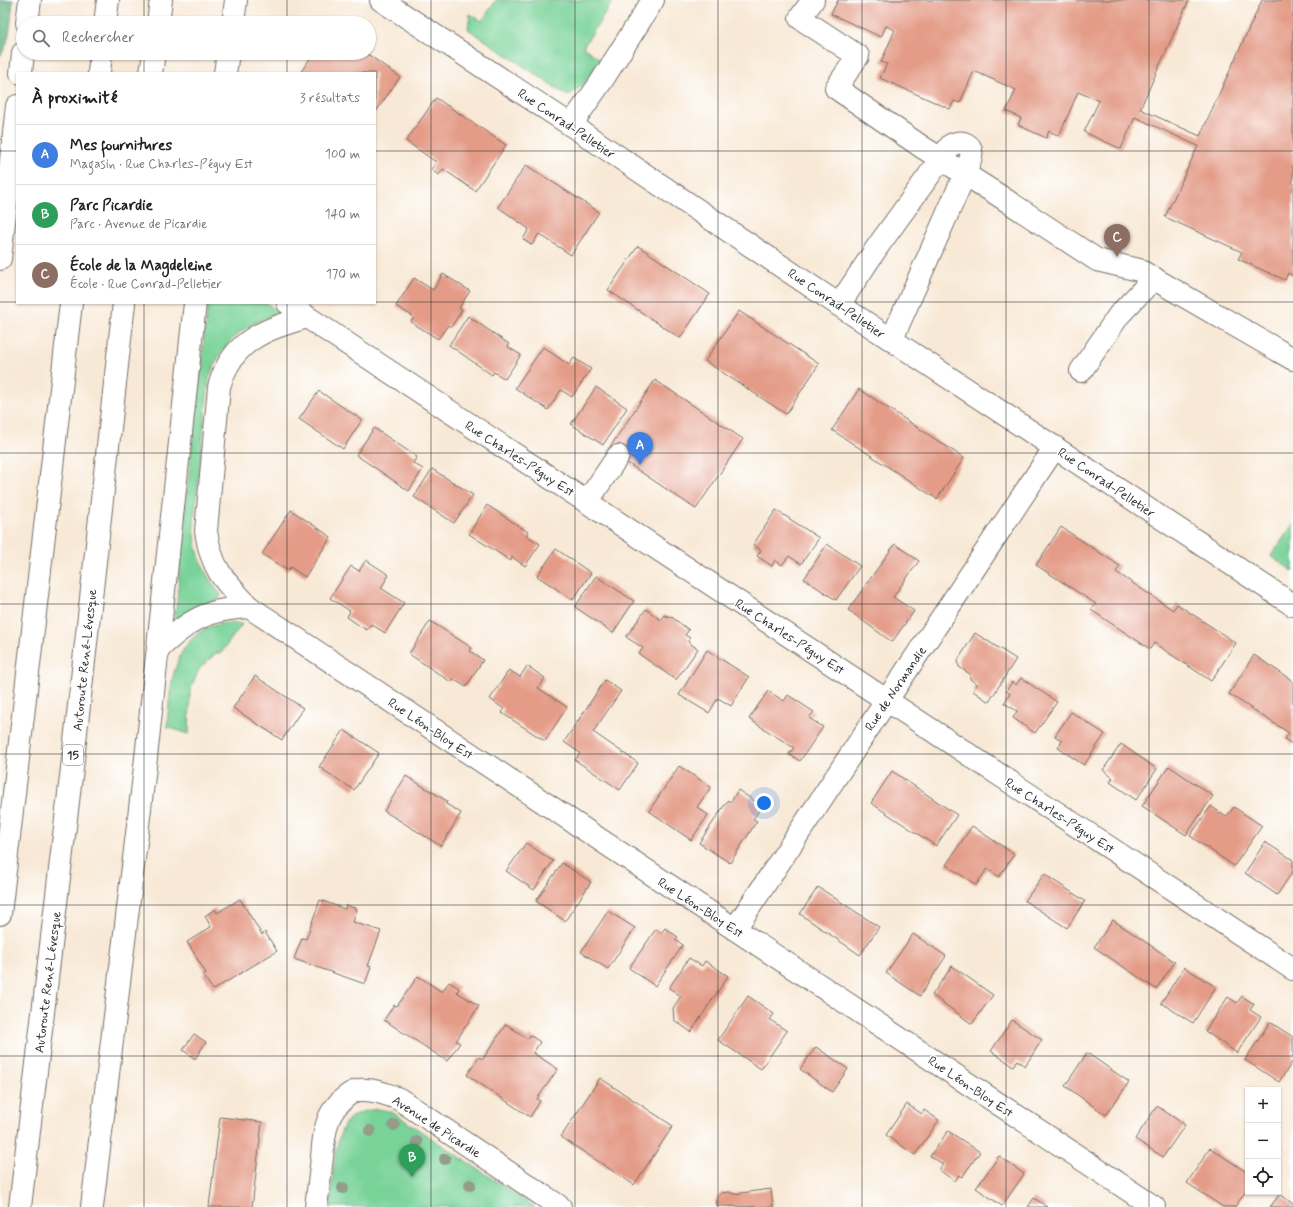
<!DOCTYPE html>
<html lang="fr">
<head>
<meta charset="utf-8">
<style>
  body { margin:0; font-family:Mynerve,sans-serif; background:#f2f2f2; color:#202124 }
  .controls { position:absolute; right:12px; bottom:12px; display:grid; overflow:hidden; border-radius:0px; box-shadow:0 1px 3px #0004 }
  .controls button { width:36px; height:36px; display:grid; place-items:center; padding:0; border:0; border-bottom:1px solid #e0e0e0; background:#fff; color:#202124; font:20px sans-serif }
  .you { position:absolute; left:764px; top:803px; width:14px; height:14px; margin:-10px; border:3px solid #fff; border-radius:50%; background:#1a73e8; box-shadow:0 0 0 6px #1a73e833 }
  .badge { display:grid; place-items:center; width:26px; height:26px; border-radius:50%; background:#c8321e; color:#fff; font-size:13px; font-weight:700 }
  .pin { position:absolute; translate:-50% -33px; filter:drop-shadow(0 1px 2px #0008) }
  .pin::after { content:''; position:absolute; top:21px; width:14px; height:12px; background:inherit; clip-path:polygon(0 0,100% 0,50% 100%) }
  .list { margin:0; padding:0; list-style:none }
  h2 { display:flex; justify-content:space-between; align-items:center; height:52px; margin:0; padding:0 16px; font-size:17px }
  h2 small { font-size:13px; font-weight:400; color:#757577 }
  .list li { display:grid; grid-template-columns:26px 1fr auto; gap:12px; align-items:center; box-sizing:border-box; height:60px; padding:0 16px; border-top:1px solid #e0e0e0 }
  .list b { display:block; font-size:15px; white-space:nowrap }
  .list p { margin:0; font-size:13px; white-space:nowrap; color:#757577 }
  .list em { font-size:13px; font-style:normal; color:#757577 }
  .icon { flex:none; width:22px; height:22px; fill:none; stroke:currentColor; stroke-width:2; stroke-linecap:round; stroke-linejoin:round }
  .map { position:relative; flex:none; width:1293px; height:1207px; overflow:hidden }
  .search { position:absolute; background:#fff; box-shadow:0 1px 3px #0004; left:16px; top:16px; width:360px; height:44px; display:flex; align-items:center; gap:10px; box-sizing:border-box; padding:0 14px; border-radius:22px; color:#757577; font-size:15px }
  .panel { position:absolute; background:#fff; box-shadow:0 1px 3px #0004; left:16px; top:72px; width:360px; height:232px; border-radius:0px }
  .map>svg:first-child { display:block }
  .green { fill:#79d399; stroke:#527f62 }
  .forest { fill:#62b581; stroke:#467056 }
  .building { fill:#e49c88 }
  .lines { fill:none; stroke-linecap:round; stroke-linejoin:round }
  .minor-casing { stroke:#736e67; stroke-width:24 }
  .highway-casing { stroke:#736e67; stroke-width:24 }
  .minor { stroke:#fff; stroke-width:22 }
  .highway { stroke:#fff; stroke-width:22 }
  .tree { fill:#949c8a }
  .grid { fill:none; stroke:#2b2b2b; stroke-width:1; stroke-opacity:0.55 }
  .labels { text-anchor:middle; stroke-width:3; stroke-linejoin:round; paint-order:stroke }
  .shield { fill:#fff; stroke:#6b6b6b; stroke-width:1 }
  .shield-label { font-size:12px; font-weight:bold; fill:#2b2b2b }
  .street-label { font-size:13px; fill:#2b2b2b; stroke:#fff }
</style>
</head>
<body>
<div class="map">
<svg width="1293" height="1207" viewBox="0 0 1293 1207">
  <rect width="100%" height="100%" fill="#fff"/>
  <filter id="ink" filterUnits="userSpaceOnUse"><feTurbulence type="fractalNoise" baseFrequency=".025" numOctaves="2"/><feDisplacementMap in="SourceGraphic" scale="8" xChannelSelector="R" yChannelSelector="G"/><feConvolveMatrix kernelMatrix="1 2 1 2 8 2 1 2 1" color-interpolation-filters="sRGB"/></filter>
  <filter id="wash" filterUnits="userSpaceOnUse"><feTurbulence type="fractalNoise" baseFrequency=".012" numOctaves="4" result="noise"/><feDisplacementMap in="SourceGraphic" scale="16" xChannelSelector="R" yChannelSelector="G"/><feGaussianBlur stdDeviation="0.9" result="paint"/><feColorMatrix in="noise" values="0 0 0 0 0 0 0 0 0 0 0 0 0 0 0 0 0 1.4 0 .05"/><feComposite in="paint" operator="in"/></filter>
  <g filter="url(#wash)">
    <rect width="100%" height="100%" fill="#f8e9d6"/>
    <g class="green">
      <path d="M496 0H614L583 47 601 60 584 84 568 96 468 29 470 14 482 21Z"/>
      <path d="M208 303H266L282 315C277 316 271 316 267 317 262 319 257 322 253 324 229 337 218 354 209 378L194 520C195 552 201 570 221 595L218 600 198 606 174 621 177 602 182 534Z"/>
      <path d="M1293 524V571L1271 556Z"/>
      <path d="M227 623 242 624 221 653H216L199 669 190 691 189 734 167 727C170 691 171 644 209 627 215 625 221 624 227 623Z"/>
      <path d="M379 1109 392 1112 535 1207H330C332 1187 334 1133 348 1120 356 1112 368 1110 379 1109Z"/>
    </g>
    <path class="forest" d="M0 0H13C11 16 11 44 0 56Z"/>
    <g id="blocks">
      <g class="building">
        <path d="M838 0H1189L1140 109 1200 136 1262 0H1293V276L1288 273 1285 280 1238 259 1242 252 1165 217 1198 146 1135 117 1121 149 1084 132 1099 101 1078 92 1059 136 1049 131 1046 138 1018 125 1021 118 1006 111 1016 90 974 71 960 103 954 101 950 109 880 78 887 64 881 62 895 30 886 26 881 37 831 14Z"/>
        <path d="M314 53H366L400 77 375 113V73H300Z"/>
        <path d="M436 98 506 145 475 191 443 169 439 175 431 170 436 162 406 141Z"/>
        <path d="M526 165 599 212 571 255 539 234 532 245 523 239 529 229 498 207Z"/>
        <path d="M638 246 710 294 680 338 608 290Z"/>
        <path d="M443 274 470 291 459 308 462 310 451 327 448 325 438 339 411 322 414 317 396 306 414 278 433 290Z"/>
        <path d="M739 311 819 364 786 414 705 361Z"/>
        <path d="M468 316 509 344 508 347 521 355 505 379 494 372 492 375 449 345Z"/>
        <path d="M543 347 569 365 574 358 591 369 572 397 561 390 548 410 515 388Z"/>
        <path d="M655 380 743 439 696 509 608 450Z"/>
        <path d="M596 387 627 408 603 445 571 424Z"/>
        <path d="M859 389 964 458 937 499 832 430Z"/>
        <path d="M319 391 362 420 343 449 299 419Z"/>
        <path d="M374 428 417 457 413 463 423 469 409 491 356 455Z"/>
        <path d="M432 469 473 495 454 523 414 497Z"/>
        <path d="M487 505 528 532 526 535 540 544 525 566 512 557 511 561 469 534Z"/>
        <path d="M291 510 331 537 305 577 290 567 288 571 262 554Z"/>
        <path d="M776 510 819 538 801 564 789 556 782 565 775 560 772 566 757 556 761 550 753 545Z"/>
        <path d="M1061 527 1120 566 1116 572 1173 610 1177 604 1236 643 1211 681 1154 643 1150 649 1091 610 1096 604 1036 565Z"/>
        <path d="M827 544 860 566 836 600 804 579Z"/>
        <path d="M895 544 919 561 893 597 914 611 892 642 848 610Z"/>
        <path d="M556 549 591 573 573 600 537 576Z"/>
        <path d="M366 560 389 575 381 588 404 603 385 633 371 624 367 630 357 624 347 617 350 611 330 598 351 566 359 571Z"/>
        <path d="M596 576 634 601 613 633 575 607Z"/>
        <path d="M646 609 661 620 664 615 673 618 689 630 685 635 690 638 688 642 698 649 676 680 639 654 643 648 626 637Z"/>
        <path d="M430 621 472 648 470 651 483 660 466 687 453 679 451 682 409 654Z"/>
        <path d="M975 633 1016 659 989 702 973 691 977 684 970 679V674L959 667 958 660Z"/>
        <path d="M707 650 749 677 731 706 718 698 709 713 679 695Z"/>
        <path d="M1254 655 1293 681V745L1285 739 1289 733 1229 694Z"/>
        <path d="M527 666 545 678 538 688 567 707 545 741 502 713 504 709 490 699 509 670 520 677Z"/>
        <path d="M255 676 303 708 282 740 233 708Z"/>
        <path d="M1021 678 1057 702 1035 733 1013 718 1017 711 1004 703 1010 694 1006 691 1012 682 1016 685Z"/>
        <path d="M605 680 621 691 593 732 638 763 620 790 575 760 580 753 564 742Z"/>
        <path d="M768 691 784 701 788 695 814 712 809 718 823 727 800 761 789 754 794 748 749 719Z"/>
        <path d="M1071 712 1105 734 1084 765 1058 748 1062 741 1055 736Z"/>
        <path d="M344 730 379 753 354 790 319 767Z"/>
        <path d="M1121 744 1157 769 1136 800 1110 782 1113 778 1103 770Z"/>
        <path d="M679 766 711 787 697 807 708 815 691 840 649 811Z"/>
        <path d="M1169 766 1213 796 1186 835 1142 806Z"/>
        <path d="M892 771 957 815 936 846 871 803Z"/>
        <path d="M406 776 447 801 446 804 461 813 441 846 384 811Z"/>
        <path d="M738 790 762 806 753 819 757 821 730 863 699 843 728 800 731 802Z"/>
        <path d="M1211 806 1226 817 1234 807 1262 826 1234 866 1190 836Z"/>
        <path d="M972 826 1014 854 999 877 987 869 976 885 946 865Z"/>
        <path d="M1265 842 1293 860V871L1277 895 1245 873Z"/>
        <path d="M526 843 553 861 534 890 506 871Z"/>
        <path d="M562 863 591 882 565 921 536 901Z"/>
        <path d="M1044 874 1085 901 1067 928 1025 901Z"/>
        <path d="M818 887 879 927 860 955 800 914Z"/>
        <path d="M240 899 262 935 265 932 277 951 213 990 203 975 206 973 187 942 211 927 205 916 215 909 217 913Z"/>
        <path d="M320 900 345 909 346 905 357 909 353 922 381 931 368 966 371 967 365 984 294 959 302 938 306 939Z"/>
        <path d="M608 911 635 928 608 969 581 952Z"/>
        <path d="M1113 920 1175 962 1156 989 1094 947Z"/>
        <path d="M665 928 678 937 675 940 683 945 655 986 629 968 656 929 661 933Z"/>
        <path d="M913 934 946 956 920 996 886 973Z"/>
        <path d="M689 958 702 966 705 961 728 976 691 1032 674 1020 673 1008 681 996 669 988Z"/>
        <path d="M952 966 993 995 972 1024 932 995Z"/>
        <path d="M1184 967 1216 987 1193 1023 1161 1003Z"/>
        <path d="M418 976 442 992 449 982 459 988 457 992 479 1006 456 1041 460 1043 447 1061 384 1020 394 1005 397 1006Z"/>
        <path d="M748 996 774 1014 770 1020 787 1031 761 1069 718 1040Z"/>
        <path d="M1242 996 1254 1004 1250 1010 1261 1017 1237 1053 1205 1031 1228 997 1237 1003Z"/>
        <path d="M1012 1020 1042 1040 1025 1066 1017 1060 1013 1066 991 1051Z"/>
        <path d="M1270 1022 1293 1037V1061L1279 1082 1245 1060Z"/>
        <path d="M506 1024 528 1039 530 1035 540 1042 533 1053 558 1069 537 1099 540 1101 530 1117 467 1075 479 1057 483 1059Z"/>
        <path d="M194 1034 206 1042 195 1059 183 1050Z"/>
        <path d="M816 1047 848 1069 832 1092 800 1069Z"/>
        <path d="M1087 1053 1129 1082 1106 1115 1065 1086Z"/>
        <path d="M600 1078 673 1126 634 1185 561 1137Z"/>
        <path d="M907 1104 922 1114 924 1110 939 1120 915 1155 886 1135Z"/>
        <path d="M1157 1106 1185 1125 1163 1157 1135 1139Z"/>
        <path d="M220 1117 262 1122 252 1207H209Z"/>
        <path d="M948 1131 980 1152 962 1177 959 1175 955 1181 939 1170 943 1164 930 1156Z"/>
        <path d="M1210 1148 1248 1173V1188L1235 1207H1223L1187 1183Z"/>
        <path d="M999 1156 1024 1174 1002 1206 976 1188Z"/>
        <path d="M771 1189 773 1207 717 1206 716 1199 721 1193 729 1192 733 1194Z"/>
        <path d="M1280 1194 1293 1204V1207H1270Z"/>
        <path d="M1034 1198 1043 1204 1047 1207H1028Z"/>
      </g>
    </g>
  </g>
  <g filter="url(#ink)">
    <use href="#blocks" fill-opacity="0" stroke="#736e67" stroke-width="1"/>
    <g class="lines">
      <defs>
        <g id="minor">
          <path d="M381 0 571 125 839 305 1293 605"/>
          <path d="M813 0 800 18 858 56 836 88 922 147 995 193 1097 260 1139 270 1293 359"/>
          <path d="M27 23 30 0"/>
          <path d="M233 23 236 0"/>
          <path d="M21 73 23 53"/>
          <path d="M225 73 228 53"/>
          <path d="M571 125 601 82 653 0"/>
          <path d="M0 259 17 106"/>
          <path d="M288 303 307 317 1293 969"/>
          <path d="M839 305 878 246 951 145C956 143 961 141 966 144 977 150 968 165 965 174L892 339"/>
          <path d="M307 317C264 330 232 340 219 387L206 531C211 568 224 581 249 607L1154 1207"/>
          <path d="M1081 371 1119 315 1154 278"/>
          <path d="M587 502 618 456"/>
          <path d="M158 649C174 635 191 619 212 613 224 609 237 608 249 607"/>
          <path d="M735 929 1055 447"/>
          <path d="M92 1207 145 767 195 303"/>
          <path d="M316 1207C318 1191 320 1174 322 1158 323 1144 324 1131 329 1118 334 1107 347 1092 360 1090 374 1089 387 1094 399 1099L560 1207"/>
        </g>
        <g id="highway">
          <path d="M105 23 108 0"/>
          <path d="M158 23 161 0"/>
          <path d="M99 73 101 53"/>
          <path d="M151 73 154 53"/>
          <path d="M0 914 71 303"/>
          <path d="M20 1207 72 768 124 303"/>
        </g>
      </defs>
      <use href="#minor" class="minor-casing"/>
      <use href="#highway" class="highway-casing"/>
      <use href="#minor" class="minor"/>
      <use href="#highway" class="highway"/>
    </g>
    <g class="tree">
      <circle cx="394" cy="1125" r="6"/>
      <circle cx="370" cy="1131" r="6"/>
      <circle cx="417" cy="1142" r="6"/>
      <circle cx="445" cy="1159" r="6"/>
      <circle cx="470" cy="1185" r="6"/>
      <circle cx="343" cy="1188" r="6"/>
    </g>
  </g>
  <path class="grid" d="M144 0V23M287 0V23M431 0V1207M575 0V1207M718 0V1207M862 0V1207M1006 0V1207M1149 0V1207M144 53V73M287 53V73M0 151H17M375 151H1293M0 302H17M375 302H1293M144 303V1207M287 303V1207M0 453H1293M0 604H1293M0 754H1293M0 905H1293M0 1056H1293"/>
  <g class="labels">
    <rect class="shield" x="63" y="745" width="20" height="20" rx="3"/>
    <g class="shield-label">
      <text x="73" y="759">15</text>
    </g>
    <g class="street-label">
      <text transform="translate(567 123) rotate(34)" y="5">Rue Conrad-Pelletier</text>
      <text transform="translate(837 303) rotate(34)" y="5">Rue Conrad-Pelletier</text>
      <text transform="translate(520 458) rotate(33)" y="5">Rue Charles-Péguy Est</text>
      <text transform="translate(1107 482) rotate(34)" y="5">Rue Conrad-Pelletier</text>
      <text transform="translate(790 636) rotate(33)" y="5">Rue Charles-Péguy Est</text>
      <text transform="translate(84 660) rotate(-84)" y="5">Autoroute René-Lévesque</text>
      <text transform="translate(895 688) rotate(-56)" y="5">Rue de Normandie</text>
      <text transform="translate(431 728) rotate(34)" y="5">Rue Léon-Bloy Est</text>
      <text transform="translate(1060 815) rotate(33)" y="5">Rue Charles-Péguy Est</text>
      <text transform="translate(701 907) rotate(33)" y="5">Rue Léon-Bloy Est</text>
      <text transform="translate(47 982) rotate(-83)" y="5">Autoroute René-Lévesque</text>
      <text transform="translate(971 1086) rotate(34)" y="5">Rue Léon-Bloy Est</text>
      <text transform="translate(437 1126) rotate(33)" y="5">Avenue de Picardie</text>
    </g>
  </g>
</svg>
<div class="controls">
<button>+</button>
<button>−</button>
<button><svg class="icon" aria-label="locate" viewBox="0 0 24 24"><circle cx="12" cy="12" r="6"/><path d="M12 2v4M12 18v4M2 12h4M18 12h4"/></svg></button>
</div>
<div class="you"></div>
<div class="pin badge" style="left:640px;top:465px;background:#3f7fe0">A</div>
<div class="pin badge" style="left:412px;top:1177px;background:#2e9e5b">B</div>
<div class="pin badge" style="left:1117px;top:257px;background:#8d6e63">C</div>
<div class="search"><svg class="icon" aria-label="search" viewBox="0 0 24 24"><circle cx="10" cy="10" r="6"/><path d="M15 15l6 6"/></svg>Rechercher</div>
<section class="panel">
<h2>À proximité<small>3 résultats</small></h2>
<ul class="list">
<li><span class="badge" style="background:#3f7fe0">A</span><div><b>Mes fournitures</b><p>Magasin · Rue Charles-Péguy Est</p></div><em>100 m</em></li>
<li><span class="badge" style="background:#2e9e5b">B</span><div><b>Parc Picardie</b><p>Parc · Avenue de Picardie</p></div><em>140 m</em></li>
<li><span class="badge" style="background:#8d6e63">C</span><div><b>École de la Magdeleine</b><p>École · Rue Conrad-Pelletier</p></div><em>170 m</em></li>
</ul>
</section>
</div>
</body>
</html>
